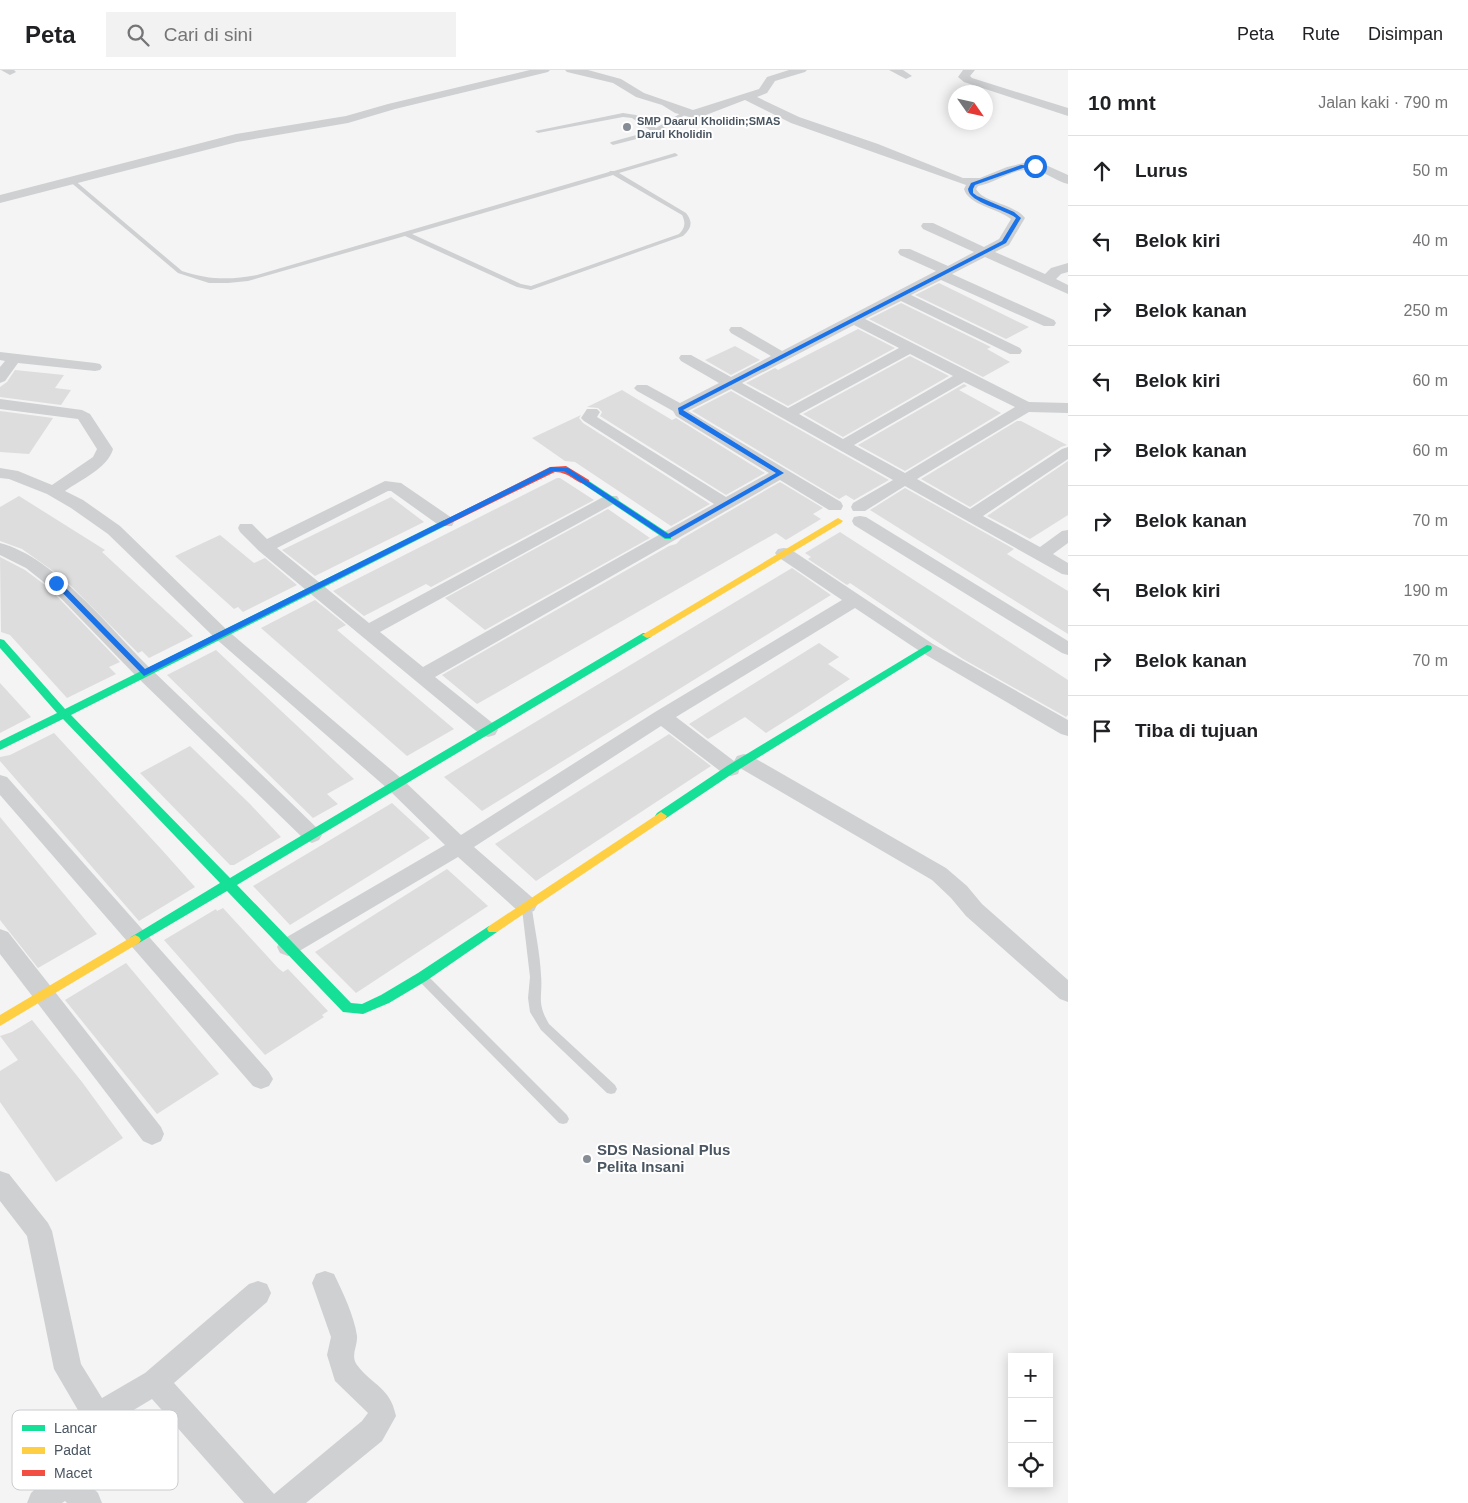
<!DOCTYPE html>
<html lang="id">
<head>
<meta charset="utf-8">
<style>
  body { margin:0; font-family:Arial,sans-serif; background:#f2f2f2; color:#202124 }
  .controls { position:absolute; right:15px; bottom:15px; display:grid; overflow:hidden; border-radius:0px; box-shadow:0 2px 12px #0003 }
  .controls button { width:45px; height:45px; display:grid; place-items:center; padding:0; border:0; border-bottom:1px solid #e0e0e0; background:#fff; color:#202124; font:25px sans-serif }
  .compass { position:absolute; left:948px; top:15px; width:45px; height:45px; border-radius:50%; background:#fff; box-shadow:0 2px 12px #0003; rotate:124deg }
  .stop { position:absolute; width:15px; height:15px; margin:-11px; border:4px solid #1a73e8; border-radius:50%; background:#fff }
  .stop.end { background:#1a73e8; border-color:#fff; box-shadow:0 1px 5px #0008 }
  .list { margin:0; padding:0; list-style:none }
  h2 { display:flex; justify-content:space-between; align-items:center; height:65px; margin:0; padding:0 20px; font-size:21px }
  h2 small { font-size:16px; font-weight:400; color:#757577 }
  .list li { display:grid; grid-template-columns:32px 1fr auto; gap:15px; align-items:center; box-sizing:border-box; height:70px; padding:0 20px; border-top:1px solid #e0e0e0 }
  .list b { display:block; font-size:19px; white-space:nowrap }
  .list em { font-size:16px; font-style:normal; color:#757577 }
  .icon { flex:none; width:28px; height:28px; fill:none; stroke:currentColor; stroke-width:2; stroke-linecap:round; stroke-linejoin:round }
  .map { position:relative; flex:none; width:1068px; height:1433px; overflow:hidden }
  header { display:flex; align-items:center; gap:30px; box-sizing:border-box; height:70px; padding:0 25px; background:#fff; border-bottom:1px solid #e0e0e0 }
  header strong { font-size:24px }
  nav { display:flex; gap:28px; margin-inline-start:auto; font-size:18px }
  .search { width:350px; height:45px; background:#f2f2f2; display:flex; align-items:center; gap:12px; box-sizing:border-box; padding:0 18px; border-radius:0px; color:#757577; font-size:19px }
  main { display:flex }
  aside { flex:1; background:#fff }
  .map>svg:first-child { display:block }
  .building { fill:#ddddde }
  .lines { fill:none; stroke-linecap:round; stroke-linejoin:round }
  .lane { fill:#ced0d2; fill-rule:evenodd }
  .street { fill:#ced0d2; fill-rule:evenodd }
  .fast { fill:#16e098; fill-rule:evenodd }
  .slow { fill:#ffcf43; fill-rule:evenodd }
  .jam { fill:#f24e42; fill-rule:evenodd }
  .route { fill:#1a73e8 }
  .poi-dot { fill:#868d94; stroke:#fff; stroke-width:2 }
  .labels { text-anchor:middle; stroke-width:4; stroke-linejoin:round; paint-order:stroke }
  .far-poi-label { font-size:11px; font-weight:bold; fill:#4a5661; stroke:#fff; text-anchor:start }
  .near-poi-label { font-size:15px; font-weight:bold; fill:#4a5661; stroke:#fff; text-anchor:start }
  .key { fill:#fff; stroke:#c9ccd0; stroke-width:1 }
  .key-label { font-size:14px; fill:#4a5661 }
</style>
</head>
<body>
<header>
<strong>Peta</strong>
<div class="search"><svg class="icon" aria-label="search" viewBox="0 0 24 24"><circle cx="10" cy="10" r="6"/><path d="M15 15l6 6"/></svg>Cari di sini</div>
<nav><a>Peta</a><a>Rute</a><a>Disimpan</a></nav>
</header>
<main>
<div class="map">
<svg width="1068" height="1433" viewBox="0 0 1068 1433">
  <rect width="100%" height="100%" fill="#f4f4f4"/>
  <g class="building">
    <path d="M939 213 988 237 1029 257 1006 269 915 225Z"/>
    <path d="M901 233 991 277 987 279 1010 292 983 307 869 249Z"/>
    <path d="M858 259 895 278 788 336 746 313 775 298 778 300Z"/>
    <path d="M735 276 760 290 731 305 705 290Z"/>
    <path d="M910 286 949 306 843 367 803 344Z"/>
    <path d="M15 300 64 305 55 318 71 320 61 335 0 327V317L7 312Z"/>
    <path d="M964 314 967 316 959 320 1001 343 905 401 858 375Z"/>
    <path d="M622 320 672 350 676 348 765 403 726 425 600 346 602 342 598 338 587 337Z"/>
    <path d="M731 321 889 410 854 430 846 425 839 429 692 341Z"/>
    <path d="M0 341 53 348 29 384 0 382Z"/>
    <path d="M581 345 579 348 583 353 710 434 671 456 575 392 565 391 532 368Z"/>
    <path d="M1017 351H1021L1067 375 1061 377 970 437 921 409Z"/>
    <path d="M1068 391V445L1030 469 987 446Z"/>
    <path d="M557 408H560L594 430 431 517 426 514 364 546 333 521Z"/>
    <path d="M780 412 823 438 813 444 821 449 786 470 776 463 477 634 442 605 669 476 676 474 681 469Z"/>
    <path d="M905 418 1014 479 1007 484 1068 521V564L870 440Z"/>
    <path d="M19 426 105 480 102 482 193 566 149 588 142 581 138 583 63 508 22 479 0 471V437Z"/>
    <path d="M391 427 424 452 315 506 282 480Z"/>
    <path d="M608 439 650 468 485 560 445 528Z"/>
    <path d="M840 462 1068 610V645L1066 647 963 589 850 513 847 515 808 489 811 487 805 483Z"/>
    <path d="M220 465 254 493 265 488 297 515 243 542 238 537 234 539 175 486Z"/>
    <path d="M0 487 25 500 49 518 120 592 109 597 116 604 67 628 10 565 1 562Z"/>
    <path d="M792 498 831 525 482 741 444 707Z"/>
    <path d="M315 530 346 555 337 560 454 659 407 686 261 558Z"/>
    <path d="M819 573 839 587 828 594 850 609 804 639 766 663 745 647 708 669 689 654Z"/>
    <path d="M216 580 354 709 327 724 338 734 313 748 167 605Z"/>
    <path d="M0 613 31 647 0 663Z"/>
    <path d="M54 663 162 780 195 817 139 851 0 691V687L10 685Z"/>
    <path d="M669 664 711 696 536 811 495 774Z"/>
    <path d="M190 676 250 734 281 767 234 795H230L140 703Z"/>
    <path d="M392 733 430 768 290 855 253 816Z"/>
    <path d="M0 747 97 864 38 898 0 850Z"/>
    <path d="M447 799 488 836 356 923 315 882Z"/>
    <path d="M223 838 278 898 283 902 288 899 328 941 322 945 324 947 265 985 164 870 216 839 217 841Z"/>
    <path d="M126 893 219 1004 157 1044 65 930Z"/>
    <path d="M32 950 82 1012 123 1068 56 1112 0 1032V1001L18 990 0 966 12 962Z"/>
  </g>
  <g class="lines">
    <g class="lane">
      <path d="M683 42 688 43 652 65 613 75 610 73 611 72 651 61 632 48 623 47 538 63 535 61 623 43 636 45 656 58Z"/>
      <path d="M675 83 678 85 677 86 619 103 686 143C693 152 692 158 683 166L531 220 517 217 405 166 248 211 228 213H209L178 203 68 110 73 109 182 201C208 210 231 210 257 205L609 102 610 101H614ZM613 105 682 145C686 153 685 158 679 164L531 216 521 214 412 164Z"/>
      <path d="M527 835 531 836 532 839C535 861 540 883 541 905 543 927 536 932 549 954L615 1015 617 1019 615 1023 611 1024 607 1023 541 960 530 942 528 928 530 907 522 839 523 836Z"/>
      <path d="M423 904 427 905 567 1045 569 1049 567 1053 563 1054 559 1053 419 911 417 908 419 905Z"/>
    </g>
    <g class="street">
      <path d="M1 0H14L16 2 10 5Z"/>
      <path d="M530 0H550L548 2 395 39 348 53 237 72 0 133V125L236 64 346 46 388 34Z"/>
      <path d="M565 0H588L621 9 644 23 693 40 759 19 767 7 789 0H807L805 2 775 11 767 23 757 27 799 47 878 74 963 108H980L1007 97 1028 92 1048 96 1068 105V114C1056 111 1047 103 1035 100 1016 96 997 113 978 116L976 119C984 133 1013 133 1025 148L1009 175 995 182 1045 204 1051 198 1068 193V202L1061 204 1056 209 1068 215V224L985 187 952 204 1054 250 1056 253 1054 256H1044L941 210 911 225 1020 278 1022 281 1020 284H1010L901 231 865 249 1029 332 1068 333V343L1029 342 917 409 970 439 1062 379 1068 377V389L983 446 1040 477 1062 461 1068 460V473L1053 484 1068 493V505L1062 504 905 416 865 441H853L851 437 853 433 893 410 731 319 688 341 841 432 843 436 841 440H829L780 410 435 607 495 655 498 660 495 665 488 667 481 665 259 481 240 462 238 458 240 454H252L267 469 385 411 401 413 452 448 454 452 452 456H440L391 421H388L277 478 369 553 605 426H617L619 429 617 432 380 562 423 597 714 434 584 351 581 348 587 339H597L600 342 597 347 726 427 769 403 676 346 673 341 637 321 634 318 637 315H647L680 333 719 313 681 291 679 288 681 285H691L731 307 771 286 731 263 729 260 731 257H741L782 281 936 201 900 185 898 182 900 179H910L948 196 974 182 923 159 921 156 923 153H933L984 177 999 169 1011 149C999 139 968 135 964 119L966 115 791 53 745 30 706 45 693 48 675 43 662 35 636 27 613 13 567 2ZM854 255 899 278 788 338 742 313ZM910 284 953 306 843 369 799 344ZM964 312 1015 337 905 403 854 375Z"/>
      <path d="M889 0H903L912 6 906 9Z"/>
      <path d="M963 0H975L970 6 972 8 1068 38V46L964 12 958 7Z"/>
      <path d="M0 282 95 293 100 294 102 297 100 300 95 301 18 293 5 311 0 313V297L5 291 0 290Z"/>
      <path d="M0 329 82 340 90 344 113 379C108 398 80 410 65 421L83 430 120 456 227 560 402 709 461 765 655 642 842 530 778 487 775 483 778 479 784 478 790 479 933 574 1068 650V666L1061 664 921 582 855 538 676 647 734 691 737 686 744 684 751 686 946 798 967 816 982 834 1068 910V932L1060 929 966 846 951 828 932 810 740 698 738 704 731 706 724 704 661 656 474 777 534 829 537 835 534 841 526 843 518 841 458 787 296 883 288 886 280 883 277 877 280 871 445 775 388 719 215 568 108 464 71 438 47 424 9 409 0 408V398L18 401 52 415 93 387 97 379 78 349 0 339Z"/>
      <path d="M860 446 866 447 1068 571V585L1062 583 854 455 852 451 854 447Z"/>
      <path d="M0 473C55 487 112 561 152 600 208 654 264 706 319 760L322 765 319 770 312 773 305 770 137 607 50 517 26 498 0 485Z"/>
      <path d="M0 705 7 707 269 1002 273 1009 269 1016 261 1019 253 1016 0 725Z"/>
      <path d="M0 859 8 862 161 1057 164 1064 161 1071 152 1075 143 1071 0 884Z"/>
      <path d="M0 1101 9 1104 48 1153 52 1161 81 1294 102 1328 145 1303 249 1214 258 1211 267 1214 271 1223 267 1232 174 1313 274 1424 362 1351 368 1343 335 1311 327 1285 331 1267 312 1213 316 1204 325 1201 334 1204C343 1223 354 1245 357 1266 358 1276 350 1285 357 1295 373 1316 390 1317 396 1346L382 1371 306 1433H244L152 1329 107 1356 82 1407 98 1423 102 1433H67L65 1431 62 1433H27L31 1423 55 1401 82 1347 54 1299 27 1166 0 1131Z"/>
    </g>
    <g class="fast">
      <path d="M586 409 671 465V469H665L583 414V410Z"/>
      <path d="M444 450 447 451V455L71 645 230 808 643 563H651L652 565 651 567 237 815 351 933 362 934 381 925 418 903 489 856H497L499 859 497 862 426 911 389 933 363 944 343 942 227 821 139 873 135 875 131 873 129 870 131 867 220 813 63 649 0 680V671L57 643 0 578V569L4 570 65 639Z"/>
      <path d="M927 575 931 576 932 578 931 580 735 702 665 749H657L655 746 657 743 727 696Z"/>
    </g>
    <g class="slow">
      <path d="M838 448 843 451 841 453 651 567 647 568 642 565Z"/>
      <path d="M661 742 667 746 665 749 497 862H489L487 859 489 856Z"/>
      <path d="M135 865 139 867 141 870 139 873 0 956V945Z"/>
    </g>
    <path class="jam" d="M566 396 589 410V414C577 416 571 402 555 402L447 455 444 456 439 453 550 397Z"/>
  </g>
  <path class="route" d="M1021 95 1038 96 1023 98 975 115 973 119V123L977 126 1014 142 1021 148 1006 173 683 340 784 403 670 468H665L564 401H554L144 606 53 513 59 511 145 599 551 397 568 398 668 464 776 403 679 344 678 338 1002 171 1016 148C1005 139 969 133 968 119L971 113Z"/>
  <g class="poi-dot">
    <circle cx="627" cy="57" r="5"/>
    <circle cx="587" cy="1089" r="5"/>
  </g>
  <g class="labels">
    <g class="far-poi-label">
      <text x="637" y="55">SMP Daarul Kholidin;SMAS<tspan x="637" dy="13">Darul Kholidin</tspan></text>
    </g>
    <g class="near-poi-label">
      <text x="597" y="1085">SDS Nasional Plus<tspan x="597" dy="17">Pelita Insani</tspan></text>
    </g>
  </g>
  <rect x="12" y="1340" width="166" height="80" rx="8" class="key"/>
  <rect x="22" y="1355" width="23" height="6" fill="#16e098"/>
  <rect x="22" y="1377" width="23" height="7" fill="#ffcf43"/>
  <rect x="22" y="1400" width="23" height="6" fill="#f24e42"/>
  <g class="key-label">
    <text x="54" y="1363">Lancar</text>
    <text x="54" y="1385">Padat</text>
    <text x="54" y="1408">Macet</text>
  </g>
</svg>
<div class="controls">
<button>+</button>
<button>−</button>
<button><svg class="icon" aria-label="locate" viewBox="0 0 24 24"><circle cx="12" cy="12" r="6"/><path d="M12 2v4M12 18v4M2 12h4M18 12h4"/></svg></button>
</div>
<svg class="compass" viewBox="-18 -18 36 36"><path d="M0-13l5 13h-10z" fill="#e53935"/><path d="M0 13l5-13h-10z" fill="#757577"/></svg>
<div class="stop" style="left:1035px;top:96px"></div>
<div class="stop end" style="left:56px;top:513px"></div>
</div>
<aside>
<h2>10 mnt<small>Jalan kaki · 790 m</small></h2>
<ul class="list">
<li><svg class="icon" aria-label="ahead" viewBox="0 0 24 24"><path d="M12 20V5M6 11l6-6 6 6"/></svg><div><b>Lurus</b></div><em>50 m</em></li>
<li><svg class="icon" aria-label="left" viewBox="0 0 24 24"><path d="M17 20v-9H6M10 6l-5 5 5 5"/></svg><div><b>Belok kiri</b></div><em>40 m</em></li>
<li><svg class="icon" aria-label="right" viewBox="0 0 24 24"><path d="M7 20v-9h11M14 6l5 5-5 5"/></svg><div><b>Belok kanan</b></div><em>250 m</em></li>
<li><svg class="icon" aria-label="left" viewBox="0 0 24 24"><path d="M17 20v-9H6M10 6l-5 5 5 5"/></svg><div><b>Belok kiri</b></div><em>60 m</em></li>
<li><svg class="icon" aria-label="right" viewBox="0 0 24 24"><path d="M7 20v-9h11M14 6l5 5-5 5"/></svg><div><b>Belok kanan</b></div><em>60 m</em></li>
<li><svg class="icon" aria-label="right" viewBox="0 0 24 24"><path d="M7 20v-9h11M14 6l5 5-5 5"/></svg><div><b>Belok kanan</b></div><em>70 m</em></li>
<li><svg class="icon" aria-label="left" viewBox="0 0 24 24"><path d="M17 20v-9H6M10 6l-5 5 5 5"/></svg><div><b>Belok kiri</b></div><em>190 m</em></li>
<li><svg class="icon" aria-label="right" viewBox="0 0 24 24"><path d="M7 20v-9h11M14 6l5 5-5 5"/></svg><div><b>Belok kanan</b></div><em>70 m</em></li>
<li><svg class="icon" aria-label="arrive" viewBox="0 0 24 24"><path d="M6 21V4h12l-3 4 3 4H6"/></svg><div><b>Tiba di tujuan</b></div></li>
</ul>
</aside>
</main>
</body>
</html>
